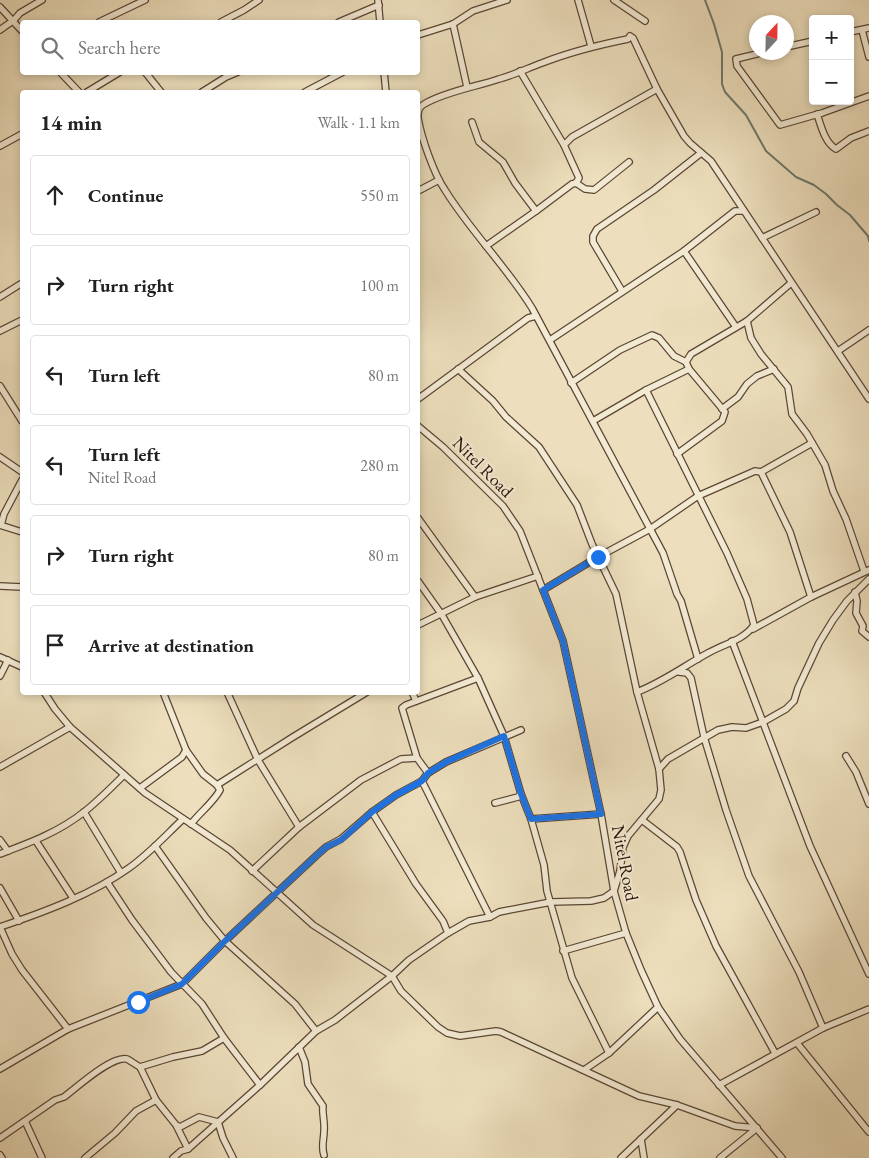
<!DOCTYPE html>
<html lang="en">
<head>
<meta charset="utf-8">
<style>
  body { margin:0; font-family:"EB Garamond",serif; background:#f2f2f2; color:#222 }
  .controls { position:absolute; right:15px; top:15px; display:grid; overflow:hidden; border-radius:5px; box-shadow:0 2px 8px #0003 }
  .controls button { width:45px; height:45px; display:grid; place-items:center; padding:0; border:0; border-bottom:1px solid #e0e0e0; background:#fff; color:#222; font:25px sans-serif }
  .compass { position:absolute; left:749px; top:15px; width:45px; height:45px; border-radius:50%; background:#fff; box-shadow:0 2px 8px #0003; rotate:22deg }
  .stop { position:absolute; width:15px; height:15px; margin:-11px; border:4px solid #1a73e8; border-radius:50%; background:#fff }
  .stop.end { background:#1a73e8; border-color:#fff; box-shadow:0 1px 5px #0008 }
  .list { margin:0; padding:0; list-style:none }
  h2 { display:flex; justify-content:space-between; align-items:center; height:65px; margin:0; padding:0 20px; font-size:21px }
  h2 small { font-size:16px; font-weight:400; color:#767676 }
  .list li { display:grid; grid-template-columns:32px 1fr auto; gap:15px; align-items:center; box-sizing:border-box; height:80px; margin:0 10px 10px; padding:0 10px; border:1px solid #e0e0e0; border-radius:5px }
  .list b { display:block; font-size:19px; white-space:nowrap }
  .list p { margin:0; font-size:16px; white-space:nowrap; color:#767676 }
  .list em { font-size:16px; font-style:normal; color:#767676 }
  .icon { flex:none; width:28px; height:28px; fill:none; stroke:currentColor; stroke-width:2; stroke-linecap:round; stroke-linejoin:round }
  .map { position:relative; flex:none; width:869px; height:1158px; overflow:hidden }
  .search { position:absolute; background:#fff; box-shadow:0 2px 8px #0003; left:20px; top:20px; width:400px; height:55px; display:flex; align-items:center; gap:12px; box-sizing:border-box; padding:0 18px; border-radius:5px; color:#767676; font-size:19px }
  .panel { position:absolute; background:#fff; box-shadow:0 2px 8px #0003; left:20px; top:90px; width:400px; height:605px; border-radius:5px }
  .map>svg:first-child { display:block }
  .lines { fill:none; stroke-linecap:round; stroke-linejoin:round }
  .stream { stroke:#6d796c; stroke-width:2 }
  .minor-casing { stroke:#5b4634; stroke-width:8 }
  .minor { stroke:#f3ead4; stroke-width:5.5 }
  .route { stroke:#1a73e8; stroke-width:6 }
  .labels { text-anchor:middle; stroke-width:4; stroke-linejoin:round; paint-order:stroke }
  .street-label { font-size:18px; fill:#2a1306; stroke:#f3ead4 }
</style>
</head>
<body>
<div class="map">
<svg width="869" height="1158" viewBox="0 0 869 1158">
  <rect width="100%" height="100%" fill="#eddfbd"/>
  <filter id="stains"><feTurbulence type="fractalNoise" baseFrequency=".004" numOctaves="4"/><feColorMatrix values="0 0 0 0 .2 0 0 0 0 .09 0 0 0 0 .02 0 0 0 .5 -.17"/></filter>
  <radialGradient id="worn" r=".72"><stop offset=".6" stop-color="#630" stop-opacity="0"/><stop offset="1" stop-color="#630" stop-opacity=".3"/></radialGradient>
  <g class="lines">
    <path class="stream" d="M705 0 714 24 722 52V84L725 92 746 115 766 151 796 177 814 185 826 194 837 205 850 215 868 236 869 241"/>
    <defs>
      <g id="minor">
        <path d="M378 0 380 22"/>
        <path d="M578 0 591 46"/>
        <path d="M614 0 645 21"/>
        <path d="M0 7 22 31"/>
        <path d="M99 22 145 0"/>
        <path d="M221 22 244 10 259 0"/>
        <path d="M339 22 379 5"/>
        <path d="M453 24 467 87"/>
        <path d="M0 30 14 20 20 13 42 0"/>
        <path d="M862 30 869 57"/>
        <path d="M850 32 869 28"/>
        <path d="M418 35 453 24 473 11 507 0"/>
        <path d="M786 47 813 41"/>
        <path d="M765 52 736 59 737 66 780 125 822 113 869 96"/>
        <path d="M520 71 564 145"/>
        <path d="M60 72 79 92"/>
        <path d="M145 72 161 92"/>
        <path d="M384 72 386 92"/>
        <path d="M87 92 120 72"/>
        <path d="M202 92 226 77 238 72"/>
        <path d="M305 92 343 72"/>
        <path d="M817 114C821 126 825 143 836 149L851 138 869 131"/>
        <path d="M418 115C418 109 420 106 426 103 448 91 475 87 499 79 514 75 528 68 542 63 570 52 598 45 628 39L630 36 633 38 657 89 684 136 690 143 711 161 869 399"/>
        <path d="M418 118C421 137 434 174 445 190 471 232 506 266 532 308L663 553 677 594 681 601 698 659"/>
        <path d="M472 122 479 142 503 162 515 183 536 211"/>
        <path d="M0 146 22 134"/>
        <path d="M576 183 579 178 564 145 572 137 657 89"/>
        <path d="M418 191 439 180"/>
        <path d="M762 238 816 212"/>
        <path d="M486 246 536 211 572 184 576 183 585 189 594 190 629 162"/>
        <path d="M684 251 736 327"/>
        <path d="M622 291 593 242V236L597 229 654 190 701 153"/>
        <path d="M0 297 22 283"/>
        <path d="M747 321 751 338 761 354 788 387 792 414 807 434 825 465 833 491 846 519 864 571"/>
        <path d="M0 331 22 320"/>
        <path d="M550 340 684 251 735 211H743"/>
        <path d="M838 351 869 330"/>
        <path d="M571 383 620 350 652 335 659 338 674 356 686 362"/>
        <path d="M0 386 22 421"/>
        <path d="M418 399 528 318 536 316"/>
        <path d="M722 409 738 397 747 384 757 376 774 369"/>
        <path d="M593 421 646 390 689 369 686 362 691 354 747 321 791 283"/>
        <path d="M418 426 443 447 503 506 520 531 563 641 601 814 614 891 626 933 641 970 658 1007 680 1039 782 1158"/>
        <path d="M677 454 722 421 725 412 689 369"/>
        <path d="M0 457 22 472"/>
        <path d="M761 472 812 443"/>
        <path d="M418 518 475 597"/>
        <path d="M0 525 22 532"/>
        <path d="M1 525 4 514 22 480"/>
        <path d="M418 581 442 615 478 678 504 736 521 794 531 819 601 814"/>
        <path d="M0 586 22 587"/>
        <path d="M543 590 598 557 650 529 698 496 755 471 761 472 790 532 811 597"/>
        <path d="M855 592 857 601 856 613 863 626 862 631 869 637"/>
        <path d="M418 625 475 597 538 576"/>
        <path d="M753 629 811 597 869 570"/>
        <path d="M732 641 810 846 869 974"/>
        <path d="M0 657 22 667"/>
        <path d="M679 672 687 673 691 678 704 737 726 810 749 876 799 972 823 1028"/>
        <path d="M0 676 8 660"/>
        <path d="M44 692 55 709 70 727 145 793 230 850 313 925 392 976 401 991 438 1027 447 1033 460 1036 496 1031 501 1032 639 1096 677 1105 735 1126 757 1128"/>
        <path d="M163 692 186 750 203 774 217 785 220 790C213 803 200 812 191 824"/>
        <path d="M227 692 258 760 299 827"/>
        <path d="M412 692 416 701"/>
        <path d="M637 692C663 682 684 666 708 653 724 644 744 640 754 625L747 599 727 553 646 390"/>
        <path d="M846 756 856 772 869 804"/>
        <path d="M0 767 70 727"/>
        <path d="M659 769 668 759 718 730 732 727 746 728 763 722 786 709 794 701 798 688 819 643 833 620 847 601 869 579"/>
        <path d="M428 773 417 758 402 708 406 705 478 678"/>
        <path d="M422 781 490 917"/>
        <path d="M217 785 293 737 367 692"/>
        <path d="M140 788 182 757 186 750"/>
        <path d="M495 803 518 797 521 794"/>
        <path d="M84 812 121 873"/>
        <path d="M372 812 416 884 443 921 448 933"/>
        <path d="M531 819 544 865 547 891 572 978 609 1053"/>
        <path d="M642 820 677 847 680 852 696 900 716 946 775 1053"/>
        <path d="M0 840 8 851"/>
        <path d="M36 841 73 898"/>
        <path d="M155 846 206 918 225 941 295 1004 316 1031"/>
        <path d="M0 854C29 843 59 832 84 812 98 801 111 788 124 775"/>
        <path d="M252 871 299 827 361 780 401 759 417 758"/>
        <path d="M107 882 132 920 171 972 202 1004 224 1038 260 1085"/>
        <path d="M0 888 19 921"/>
        <path d="M0 927C44 912 91 895 129 868 149 854 165 836 183 819"/>
        <path d="M0 927 12 954 22 970 68 1029"/>
        <path d="M563 951 626 933"/>
        <path d="M797 1043 869 1132"/>
        <path d="M299 1047 305 1062 308 1084 323 1106C322 1114 325 1122 324 1131 324 1140 321 1146 324 1155"/>
        <path d="M140 1067 156 1100 176 1125 180 1127 199 1117 218 1122 223 1138 233 1158"/>
        <path d="M0 1069 68 1029 182 984 225 941 317 855 326 847 341 839 372 812 396 795 422 781 428 773 446 762 521 730"/>
        <path d="M584 1070 609 1053 658 1007"/>
        <path d="M719 1085 823 1028 869 1009"/>
        <path d="M25 1121 42 1158"/>
        <path d="M177 1127 188 1149"/>
        <path d="M0 1138 55 1100 64 1097C76 1088 112 1055 127 1059 131 1061 136 1065 140 1067L173 1057 202 1051 224 1038"/>
        <path d="M641 1139 644 1158"/>
        <path d="M0 1155 2 1158"/>
        <path d="M85 1158 115 1133 136 1111 156 1100"/>
        <path d="M173 1158 181 1151 188 1149 260 1085 316 1031 335 1020 392 976 409 960 448 933 469 921 490 917 499 912 551 902 591 901 604 898 614 891 620 871 623 847 628 836 659 799 661 790 659 769 637 692 616 594 592 544 577 505 539 447 506 417 493 401 458 369"/>
        <path d="M621 1158 677 1105"/>
        <path d="M720 1158 757 1128"/>
      </g>
    </defs>
    <use href="#minor" class="minor-casing"/>
    <use href="#minor" class="minor"/>
  </g>
  <g class="lines">
    <path class="route" d="M138 1002 182 984 225 941 317 855 326 847 341 840 372 812 396 795 422 781 428 773 446 762 504 736 521 794 531 819 601 814 563 641 543 590 598 557"/>
  </g>
  <g class="labels">
    <g class="street-label">
      <text transform="translate(483 467) rotate(45)" y="6">Nitel Road</text>
      <text transform="translate(625 863) rotate(79)" y="6">Nitel Road</text>
    </g>
  </g>
  <rect width="100%" height="100%" filter="url(#stains)"/>
  <rect width="100%" height="100%" fill="url(#worn)"/>
</svg>
<div class="controls">
<button>+</button>
<button>−</button>
</div>
<svg class="compass" viewBox="-18 -18 36 36"><path d="M0-13l5 13h-10z" fill="#e53935"/><path d="M0 13l5-13h-10z" fill="#767676"/></svg>
<div class="stop" style="left:138px;top:1002px"></div>
<div class="stop end" style="left:598px;top:557px"></div>
<div class="search"><svg class="icon" aria-label="search" viewBox="0 0 24 24"><circle cx="10" cy="10" r="6"/><path d="M15 15l6 6"/></svg>Search here</div>
<section class="panel">
<h2>14 min<small>Walk · 1.1 km</small></h2>
<ul class="list">
<li><svg class="icon" aria-label="ahead" viewBox="0 0 24 24"><path d="M12 20V5M6 11l6-6 6 6"/></svg><div><b>Continue</b></div><em>550 m</em></li>
<li><svg class="icon" aria-label="right" viewBox="0 0 24 24"><path d="M7 20v-9h11M14 6l5 5-5 5"/></svg><div><b>Turn right</b></div><em>100 m</em></li>
<li><svg class="icon" aria-label="left" viewBox="0 0 24 24"><path d="M17 20v-9H6M10 6l-5 5 5 5"/></svg><div><b>Turn left</b></div><em>80 m</em></li>
<li><svg class="icon" aria-label="left" viewBox="0 0 24 24"><path d="M17 20v-9H6M10 6l-5 5 5 5"/></svg><div><b>Turn left</b><p>Nitel Road</p></div><em>280 m</em></li>
<li><svg class="icon" aria-label="right" viewBox="0 0 24 24"><path d="M7 20v-9h11M14 6l5 5-5 5"/></svg><div><b>Turn right</b></div><em>80 m</em></li>
<li><svg class="icon" aria-label="arrive" viewBox="0 0 24 24"><path d="M6 21V4h12l-3 4 3 4H6"/></svg><div><b>Arrive at destination</b></div></li>
</ul>
</section>
</div>
</body>
</html>
